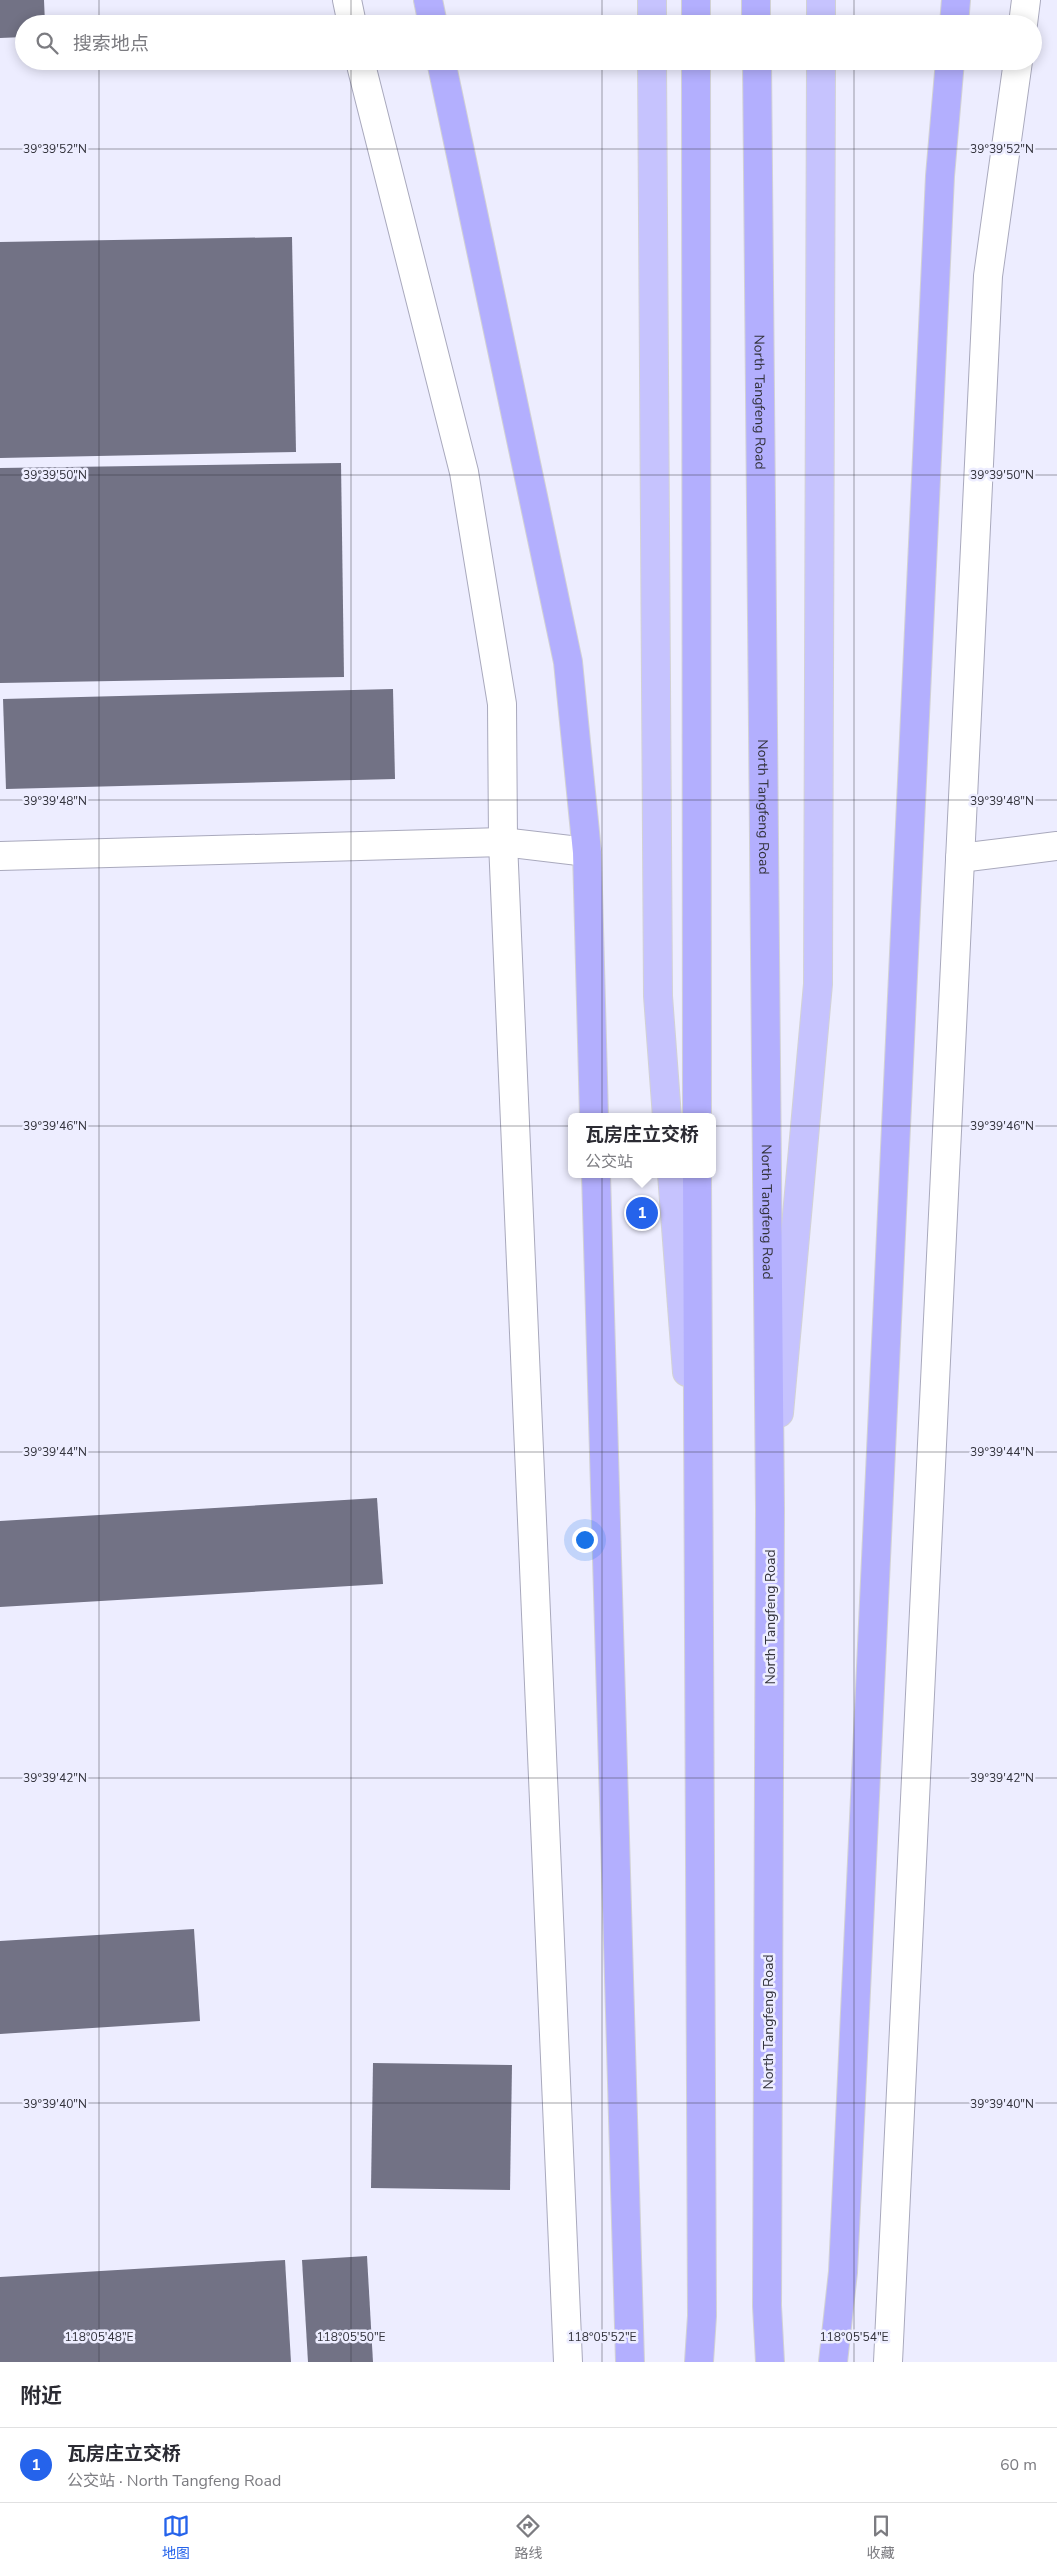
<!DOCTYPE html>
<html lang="zh">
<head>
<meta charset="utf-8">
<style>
  body { margin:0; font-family:"Nunito Sans","Noto Sans SC",sans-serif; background:#f2f2f3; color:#2b2b33 }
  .you { position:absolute; left:584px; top:1539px; width:18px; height:18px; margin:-12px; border:4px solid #fff; border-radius:50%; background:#1a73e8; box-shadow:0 0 0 8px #1a73e833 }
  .badge { display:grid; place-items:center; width:32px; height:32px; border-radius:50%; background:#2563eb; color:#fff; font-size:16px; font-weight:700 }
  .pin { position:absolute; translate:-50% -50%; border:2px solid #fff; box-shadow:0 1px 5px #0006 }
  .popup { position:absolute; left:568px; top:1113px; width:148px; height:65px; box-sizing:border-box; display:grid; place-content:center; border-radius:8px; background:#fff; filter:drop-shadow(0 1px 4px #0005); font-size:16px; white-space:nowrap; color:#7c7c81 }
  .popup b { font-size:19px; color:#2b2b33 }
  .popup::after { content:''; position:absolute; left:50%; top:100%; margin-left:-10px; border:10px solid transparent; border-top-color:#fff }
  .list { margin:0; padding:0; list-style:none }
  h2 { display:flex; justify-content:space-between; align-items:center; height:65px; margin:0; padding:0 20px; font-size:21px }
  h2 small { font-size:16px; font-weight:400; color:#7c7c81 }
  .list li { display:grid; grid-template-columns:32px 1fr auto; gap:15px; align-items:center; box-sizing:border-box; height:75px; padding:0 20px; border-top:1px solid #e1e1e2 }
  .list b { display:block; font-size:19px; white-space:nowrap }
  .list p { margin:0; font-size:16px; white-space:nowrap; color:#7c7c81 }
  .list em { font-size:16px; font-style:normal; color:#7c7c81 }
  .icon { flex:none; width:28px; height:28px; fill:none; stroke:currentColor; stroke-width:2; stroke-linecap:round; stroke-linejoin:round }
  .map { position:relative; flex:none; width:1057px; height:2362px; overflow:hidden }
  .search { position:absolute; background:#fff; box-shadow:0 2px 12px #0003; left:15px; right:15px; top:15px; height:55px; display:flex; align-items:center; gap:12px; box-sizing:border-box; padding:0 18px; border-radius:28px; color:#7c7c81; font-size:19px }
  .sheet { height:140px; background:#fff }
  nav { display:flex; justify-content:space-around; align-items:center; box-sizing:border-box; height:70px; border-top:1px solid #e1e1e2; background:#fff; font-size:14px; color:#7c7c81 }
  nav a { display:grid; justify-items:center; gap:2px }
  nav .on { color:#2563eb }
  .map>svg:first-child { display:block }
  .building { fill:#727285 }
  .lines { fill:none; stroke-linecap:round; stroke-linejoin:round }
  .minor-casing { stroke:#a9a9bd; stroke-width:30 }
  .primary-casing { stroke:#d2d2d4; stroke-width:30 }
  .trunk-casing { stroke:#d2d2d4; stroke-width:30 }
  .minor { stroke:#fff; stroke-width:28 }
  .primary { stroke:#c6c3fe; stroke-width:28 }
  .trunk { stroke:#b3affe; stroke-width:28 }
  .ticks { fill:none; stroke:#32323b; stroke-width:1; stroke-opacity:0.45 }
  .labels { text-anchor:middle; stroke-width:5; stroke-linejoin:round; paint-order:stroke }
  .street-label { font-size:14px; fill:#32323b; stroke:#ededff }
  .ticks-label { font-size:12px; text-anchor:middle; fill:#32323b; stroke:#ededff; stroke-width:5; stroke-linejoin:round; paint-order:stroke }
</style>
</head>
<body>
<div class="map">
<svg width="1057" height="2362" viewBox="0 0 1057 2362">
  <rect width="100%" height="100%" fill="#ededff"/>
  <g class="building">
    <path d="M0 0H44L45 24H24V37L0 38Z"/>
    <path d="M292 237 296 452 0 458V242Z"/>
    <path d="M341 463 344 677 0 683V468Z"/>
    <path d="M393 689 395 779 6 789 3 699Z"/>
    <path d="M377 1498 383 1584 0 1607V1521Z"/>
    <path d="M194 1929 200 2021 0 2034V1941Z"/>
    <path d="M373 2063 512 2065 510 2190 371 2188Z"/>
    <path d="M367 2256 373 2362H308L302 2260Z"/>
    <path d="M285 2260 291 2362H0V2277Z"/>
  </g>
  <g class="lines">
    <defs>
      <g id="minor">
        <path d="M347 0 352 24"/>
        <path d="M1023 24 1026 0"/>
        <path d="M360 61 464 472 502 704 503 842 568 2362"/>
        <path d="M0 856 503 842 587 852"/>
        <path d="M960 858 1057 846"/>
        <path d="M888 2362 988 276 1018 61"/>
      </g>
      <g id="primary">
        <path d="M652 0V24"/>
        <path d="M821 24V0"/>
        <path d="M652 61 658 996 667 1117"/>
        <path d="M672 1174 687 1372"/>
        <path d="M779 1413 818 984 821 61"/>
      </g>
      <g id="trunk">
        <path d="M428 0 433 24"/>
        <path d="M696 0V24"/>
        <path d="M756 0V24"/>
        <path d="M954 24 956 0"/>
        <path d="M441 61 568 662 587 852 594 1117"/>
        <path d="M696 61 697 1117"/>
        <path id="s1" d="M757 61 770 1509 767 2306 770 2362"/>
        <path d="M596 1174 630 2362"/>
        <path d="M697 1174 702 2316 699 2362"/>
        <path d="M833 2362 843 2272 940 176 950 61"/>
      </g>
    </defs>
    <use href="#minor" class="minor-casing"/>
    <use href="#primary" class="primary-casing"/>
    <use href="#trunk" class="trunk-casing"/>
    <use href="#minor" class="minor"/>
    <use href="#primary" class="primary"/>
    <use href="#trunk" class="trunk"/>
  </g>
  <path class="ticks" d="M99 0V24M351 0V24M602 0V24M854 0V24M99 61V2362M351 61V2362M602 61V2362M854 61V2362M0 149H1057M0 475H1057M0 800H1057M0 1126H1057M0 1452H1057M0 1778H1057M0 2103H1057"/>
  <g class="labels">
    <g class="street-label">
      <text dy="5" stroke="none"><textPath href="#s1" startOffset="341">North Tangfeng Road</textPath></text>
      <text dy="5" stroke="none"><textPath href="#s1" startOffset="746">North Tangfeng Road</textPath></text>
      <text dy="5" stroke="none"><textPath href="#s1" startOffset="1151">North Tangfeng Road</textPath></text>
      <text transform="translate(770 1617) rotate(-90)" y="5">North Tangfeng Road</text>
      <text transform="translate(768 2022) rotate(-90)" y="5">North Tangfeng Road</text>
    </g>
  </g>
  <g class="ticks-label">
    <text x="55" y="153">39°39'52"N</text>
    <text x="1002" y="153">39°39'52"N</text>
    <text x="55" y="479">39°39'50"N</text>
    <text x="1002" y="479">39°39'50"N</text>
    <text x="55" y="805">39°39'48"N</text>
    <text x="1002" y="805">39°39'48"N</text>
    <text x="55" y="1130">39°39'46"N</text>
    <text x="1002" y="1130">39°39'46"N</text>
    <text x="55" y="1456">39°39'44"N</text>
    <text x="1002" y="1456">39°39'44"N</text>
    <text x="55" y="1782">39°39'42"N</text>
    <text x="1002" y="1782">39°39'42"N</text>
    <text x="55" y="2108">39°39'40"N</text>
    <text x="1002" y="2108">39°39'40"N</text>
    <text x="99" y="2341">118°05'48"E</text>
    <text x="351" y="2341">118°05'50"E</text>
    <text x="602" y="2341">118°05'52"E</text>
    <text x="854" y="2341">118°05'54"E</text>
  </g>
</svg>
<div class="you"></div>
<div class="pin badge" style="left:642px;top:1213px">1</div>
<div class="popup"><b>瓦房庄立交桥</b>公交站</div>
<div class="search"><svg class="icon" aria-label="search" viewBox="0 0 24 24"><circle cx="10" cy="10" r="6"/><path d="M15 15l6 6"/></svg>搜索地点</div>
</div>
<section class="sheet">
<h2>附近<small></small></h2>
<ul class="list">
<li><span class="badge">1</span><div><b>瓦房庄立交桥</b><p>公交站 · North Tangfeng Road</p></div><em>60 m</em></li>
</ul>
</section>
<nav>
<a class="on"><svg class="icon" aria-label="map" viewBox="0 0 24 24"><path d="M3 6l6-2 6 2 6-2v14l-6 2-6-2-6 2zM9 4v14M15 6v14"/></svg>地图</a>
<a><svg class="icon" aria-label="directions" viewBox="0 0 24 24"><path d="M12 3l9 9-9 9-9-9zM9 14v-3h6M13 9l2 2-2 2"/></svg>路线</a>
<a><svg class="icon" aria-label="saved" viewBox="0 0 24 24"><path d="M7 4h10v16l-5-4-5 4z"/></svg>收藏</a>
</nav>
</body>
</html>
